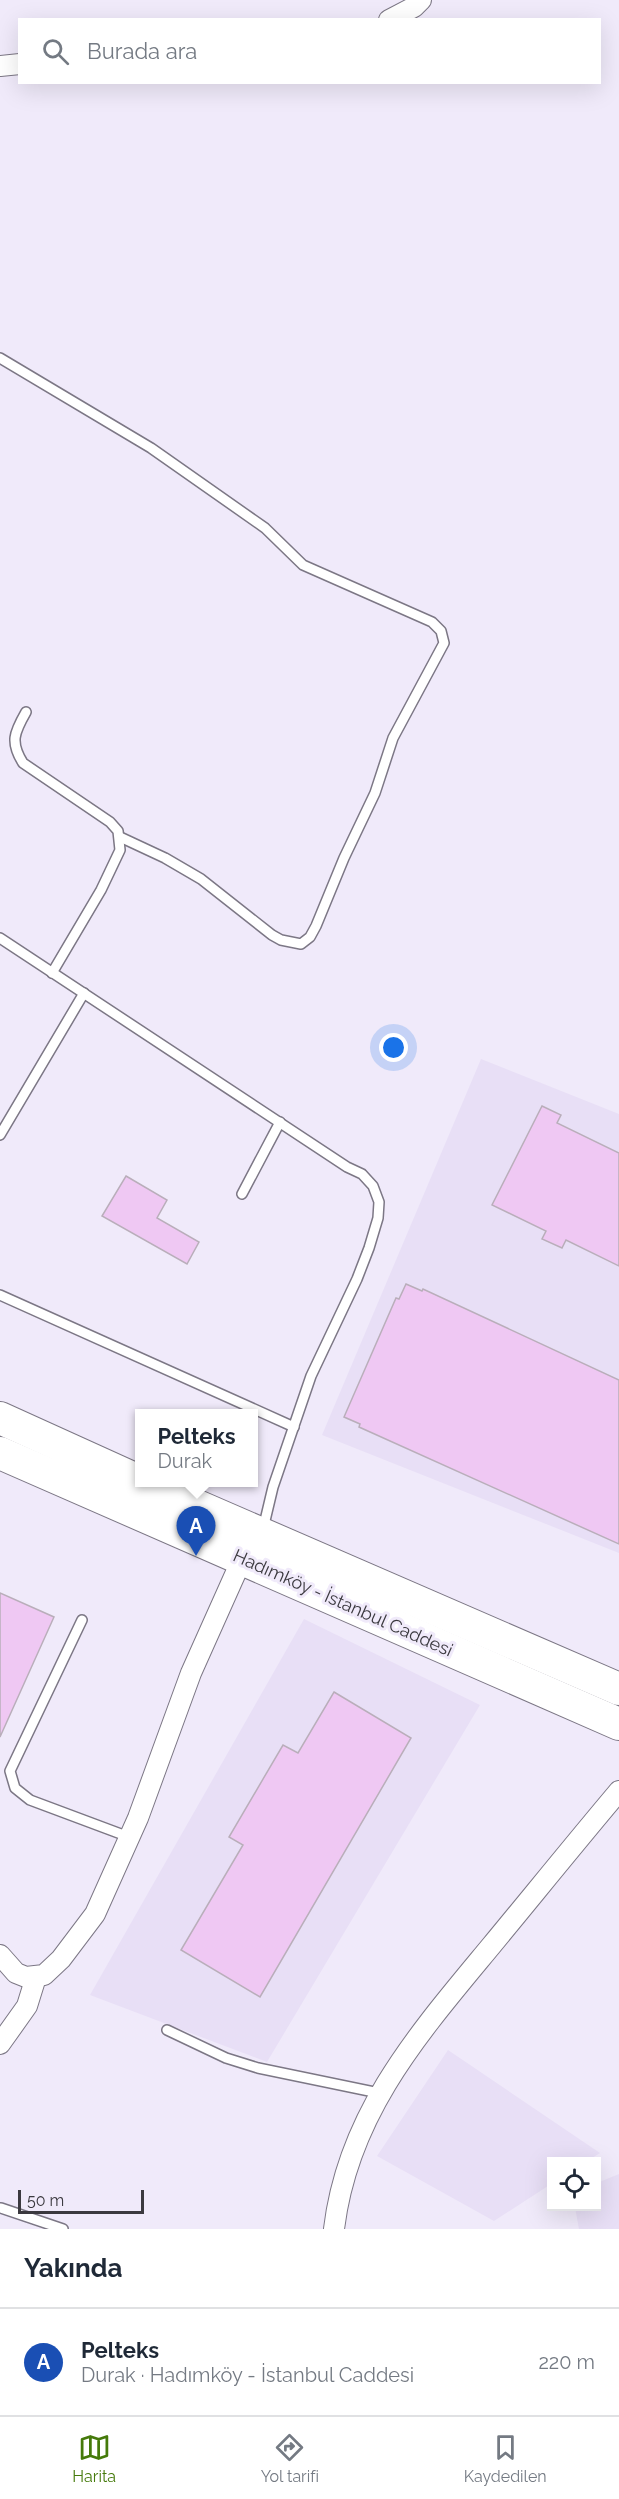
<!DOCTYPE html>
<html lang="tr">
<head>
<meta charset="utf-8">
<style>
  body { margin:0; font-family:Raleway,sans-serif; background:#f6f6f7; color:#1f2937 }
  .controls { position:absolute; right:18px; bottom:18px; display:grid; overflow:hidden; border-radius:0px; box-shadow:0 6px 24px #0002 }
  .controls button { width:54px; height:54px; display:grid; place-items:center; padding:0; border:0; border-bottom:2px solid #e0e1e3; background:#fff; color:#1f2937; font:30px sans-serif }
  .scale { position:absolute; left:18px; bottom:15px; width:126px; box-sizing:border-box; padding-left:6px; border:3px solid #3b393f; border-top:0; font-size:16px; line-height:21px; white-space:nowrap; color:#3b393f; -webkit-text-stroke:4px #f0eafa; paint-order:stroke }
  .you { position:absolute; left:394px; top:1048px; width:21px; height:21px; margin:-15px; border:4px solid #fff; border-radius:50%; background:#1a73e8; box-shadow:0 0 0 9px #1a73e833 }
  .badge { display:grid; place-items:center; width:39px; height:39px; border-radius:50%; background:#457a0b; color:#fff; font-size:20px; font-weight:700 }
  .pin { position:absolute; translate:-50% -50px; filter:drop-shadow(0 2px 3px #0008) }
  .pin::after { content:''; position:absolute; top:32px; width:21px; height:18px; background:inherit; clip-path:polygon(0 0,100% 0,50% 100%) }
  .popup { position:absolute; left:135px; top:1409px; width:123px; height:78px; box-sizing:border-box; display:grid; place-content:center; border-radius:0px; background:#fff; filter:drop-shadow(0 2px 4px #0005); font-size:20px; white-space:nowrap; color:#747a83 }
  .popup b { font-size:22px; color:#1f2937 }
  .popup::after { content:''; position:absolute; left:50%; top:100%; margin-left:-12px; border:12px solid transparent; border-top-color:#fff }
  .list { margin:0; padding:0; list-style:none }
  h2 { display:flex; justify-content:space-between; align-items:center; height:78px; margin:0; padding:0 24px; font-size:26px }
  h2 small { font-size:20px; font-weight:400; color:#747a83 }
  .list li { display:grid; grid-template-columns:39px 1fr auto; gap:18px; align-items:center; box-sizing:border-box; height:108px; padding:0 24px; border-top:2px solid #e0e1e3 }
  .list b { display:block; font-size:22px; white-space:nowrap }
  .list p { margin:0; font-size:20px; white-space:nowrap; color:#747a83 }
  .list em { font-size:20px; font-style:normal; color:#747a83 }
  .icon { flex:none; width:33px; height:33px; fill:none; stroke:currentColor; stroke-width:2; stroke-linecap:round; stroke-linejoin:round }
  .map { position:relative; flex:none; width:619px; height:2229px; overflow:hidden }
  .search { position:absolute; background:#fff; box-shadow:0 6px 24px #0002; left:18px; right:18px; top:18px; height:66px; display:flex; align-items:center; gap:15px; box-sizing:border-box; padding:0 21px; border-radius:0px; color:#747a83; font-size:22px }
  .sheet { height:186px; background:#fff }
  nav { display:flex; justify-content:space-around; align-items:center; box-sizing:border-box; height:84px; border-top:2px solid #e0e1e3; background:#fff; font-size:16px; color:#747a83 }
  nav a { display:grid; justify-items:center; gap:3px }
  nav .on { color:#457a0b }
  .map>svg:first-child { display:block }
  .built { fill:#e8dff6 }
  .building { fill:#efc8f3; stroke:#b9aeba; stroke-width:1.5 }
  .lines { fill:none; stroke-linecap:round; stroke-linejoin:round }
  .lane-casing { stroke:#7c7785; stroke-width:12 }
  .street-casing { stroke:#7c7785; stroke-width:22 }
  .primary-casing { stroke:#7c7785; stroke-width:34 }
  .lane { stroke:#fff; stroke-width:9 }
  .street { stroke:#fff; stroke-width:20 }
  .primary { stroke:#fff; stroke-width:32 }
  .labels { text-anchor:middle; stroke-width:6; stroke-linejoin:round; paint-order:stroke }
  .street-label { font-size:18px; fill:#3b393f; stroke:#f0eafa }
</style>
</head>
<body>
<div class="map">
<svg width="619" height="2229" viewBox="0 0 619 2229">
  <rect width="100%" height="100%" fill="#f0eafa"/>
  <g class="built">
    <path d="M481 1059 619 1114V1553L322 1435Z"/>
    <path d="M304 1619 480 1705 267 2062 90 1995Z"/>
    <path d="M448 2050 600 2153 587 2161 552 2162 551 2184 494 2221 377 2156Z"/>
    <path d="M619 2174V2229H579L575 2207 596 2206 597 2183Z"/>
  </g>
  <g class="building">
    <path d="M542 1106 561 1115 557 1123 619 1153V1266L566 1240 562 1248 542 1239 546 1231 492 1205Z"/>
    <path d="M126 1176 167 1200 157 1218 199 1242 187 1264 102 1216Z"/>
    <path d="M406 1284 422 1291 423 1289 619 1380V1544L359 1427 360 1424 344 1417 396 1298 399 1299Z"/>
    <path d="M0 1593 54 1617 0 1737Z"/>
    <path d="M334 1692 411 1738 260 1997 181 1950 243 1845 229 1837 283 1745 298 1753Z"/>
  </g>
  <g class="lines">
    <defs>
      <g id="lane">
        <path d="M0 358 151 448 265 528 303 565 432 622 441 631 444 643 393 738 375 793 344 858 316 926 310 937 301 944 281 940 272 935 201 879 165 858 120 837"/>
        <path d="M26 712C14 733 10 742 23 763L110 822 118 831 120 850 101 890 52 973"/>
        <path d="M0 938 347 1167 362 1174 373 1186 379 1202 378 1218 369 1248 357 1279 311 1376 273 1487 263 1529"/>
        <path d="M0 1135 84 993"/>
        <path d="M242 1194 280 1122"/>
        <path d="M0 1295 294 1427"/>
        <path d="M82 1620 10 1771 15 1788 30 1800 129 1837"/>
        <path d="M167 2030 226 2058 258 2068 379 2093"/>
        <path d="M1 2208 63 2229"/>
      </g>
      <g id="street">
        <path d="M389 20 414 7 421 0"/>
        <path d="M0 66 20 64"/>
        <path d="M0 1955 16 1973 26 1977 44 1975 61 1959 95 1914 138 1818 191 1673 242 1559"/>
        <path d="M0 2044 27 2006 36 1977"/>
        <path d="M334 2229C348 2113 419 2033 491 1946 534 1894 576 1842 619 1791"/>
      </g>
      <g id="primary">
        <path d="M0 1418 139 1481"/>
        <path d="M0 1453 619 1724"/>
        <path d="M142 1482 619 1689"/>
      </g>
    </defs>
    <use href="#lane" class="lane-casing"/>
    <use href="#street" class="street-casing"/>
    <use href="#primary" class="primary-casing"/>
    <use href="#lane" class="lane"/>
    <use href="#street" class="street"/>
    <use href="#primary" class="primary"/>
  </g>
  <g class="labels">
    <g class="street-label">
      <text transform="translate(343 1603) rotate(24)" y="6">Hadımköy - İstanbul Caddesi</text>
    </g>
  </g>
</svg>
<div class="controls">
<button><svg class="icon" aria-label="locate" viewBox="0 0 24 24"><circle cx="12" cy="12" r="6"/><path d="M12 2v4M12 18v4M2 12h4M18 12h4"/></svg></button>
</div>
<div class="scale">50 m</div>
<div class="you"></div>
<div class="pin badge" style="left:196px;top:1556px;background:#1a4fb4">A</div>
<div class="popup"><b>Pelteks</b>Durak</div>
<div class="search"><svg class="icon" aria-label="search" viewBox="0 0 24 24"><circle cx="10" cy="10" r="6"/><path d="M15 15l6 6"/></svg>Burada ara</div>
</div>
<section class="sheet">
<h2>Yakında<small></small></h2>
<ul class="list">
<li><span class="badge" style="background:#1a4fb4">A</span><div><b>Pelteks</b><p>Durak · Hadımköy - İstanbul Caddesi</p></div><em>220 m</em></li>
</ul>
</section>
<nav>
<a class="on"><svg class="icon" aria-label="map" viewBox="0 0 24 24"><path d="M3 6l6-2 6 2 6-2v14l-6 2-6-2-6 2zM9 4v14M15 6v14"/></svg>Harita</a>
<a><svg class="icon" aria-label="directions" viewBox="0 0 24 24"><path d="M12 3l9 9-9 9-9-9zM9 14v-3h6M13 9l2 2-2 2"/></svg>Yol tarifi</a>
<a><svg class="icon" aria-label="saved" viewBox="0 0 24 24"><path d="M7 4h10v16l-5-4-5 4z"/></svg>Kaydedilen</a>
</nav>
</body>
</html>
